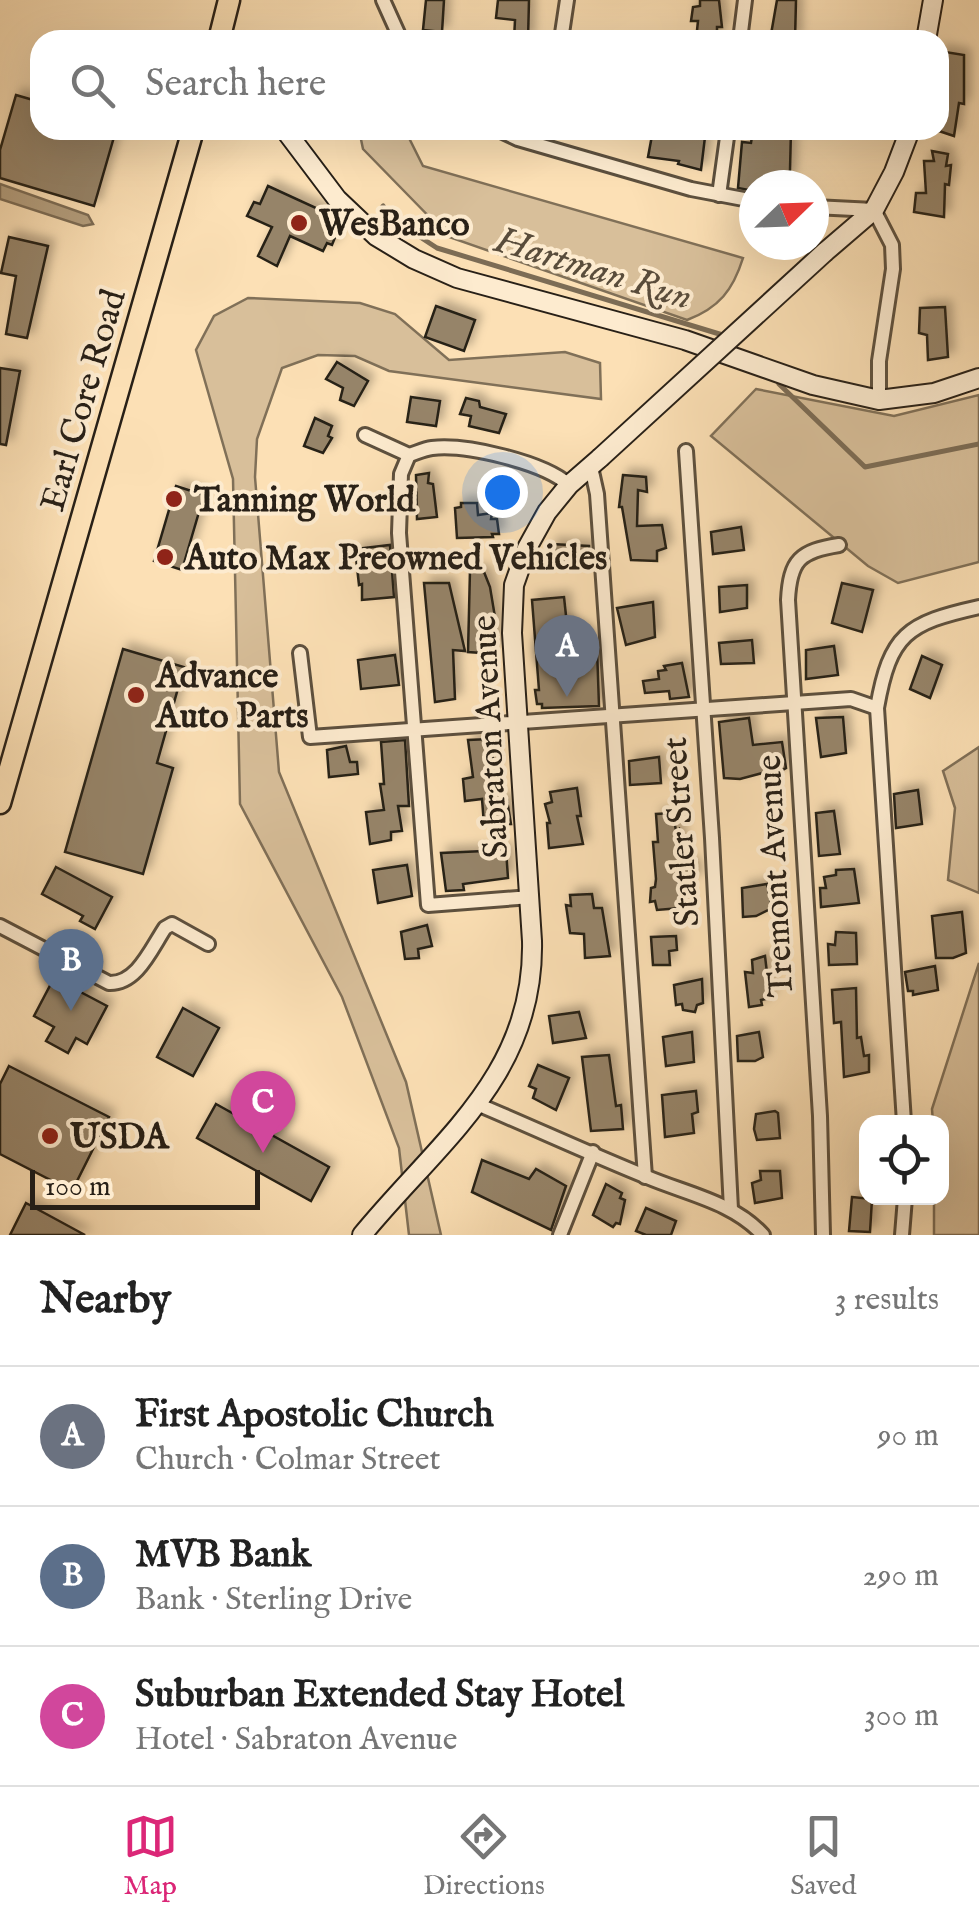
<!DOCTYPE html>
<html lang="en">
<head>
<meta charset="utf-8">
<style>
  body { margin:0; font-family:"IM FELL English",serif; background:#f2f2f2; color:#222 }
  .controls { position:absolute; right:30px; bottom:30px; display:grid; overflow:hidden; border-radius:20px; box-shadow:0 10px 40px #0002 }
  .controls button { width:90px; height:90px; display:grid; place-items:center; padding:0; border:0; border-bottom:2px solid #e0e0e0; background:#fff; color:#222; font:50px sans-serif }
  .compass { position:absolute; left:739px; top:170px; width:90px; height:90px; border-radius:50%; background:#fff; box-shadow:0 10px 40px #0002; rotate:67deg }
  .scale { position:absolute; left:30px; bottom:25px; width:230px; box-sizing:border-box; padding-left:10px; border:5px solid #282017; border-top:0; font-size:28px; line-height:35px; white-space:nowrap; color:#282017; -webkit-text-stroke:8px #fdebcf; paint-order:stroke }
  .you { position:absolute; left:502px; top:492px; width:35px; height:35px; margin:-25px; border:8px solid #fff; border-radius:50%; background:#1a73e8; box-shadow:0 0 0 15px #1a73e833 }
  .badge { display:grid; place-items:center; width:65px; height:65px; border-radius:50%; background:#db2777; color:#fff; font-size:32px; font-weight:700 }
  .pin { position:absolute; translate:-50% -82px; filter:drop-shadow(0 2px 5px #0008) }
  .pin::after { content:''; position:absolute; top:52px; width:35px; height:30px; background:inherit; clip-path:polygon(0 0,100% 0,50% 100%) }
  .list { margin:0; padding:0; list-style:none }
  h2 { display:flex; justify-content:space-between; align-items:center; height:130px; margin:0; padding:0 40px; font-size:42px }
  h2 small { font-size:32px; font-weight:400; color:#767676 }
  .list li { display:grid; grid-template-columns:65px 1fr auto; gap:30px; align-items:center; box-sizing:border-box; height:140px; padding:0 40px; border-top:2px solid #e0e0e0 }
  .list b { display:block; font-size:38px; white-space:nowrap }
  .list p { margin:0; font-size:32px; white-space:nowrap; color:#767676 }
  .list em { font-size:32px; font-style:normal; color:#767676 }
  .icon { flex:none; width:55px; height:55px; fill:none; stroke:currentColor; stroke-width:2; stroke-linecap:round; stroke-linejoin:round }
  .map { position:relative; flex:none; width:979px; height:1235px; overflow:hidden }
  .search { position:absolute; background:#fff; box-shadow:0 10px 40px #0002; left:30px; right:30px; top:30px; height:110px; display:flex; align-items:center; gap:25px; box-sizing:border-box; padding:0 35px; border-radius:30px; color:#767676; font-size:38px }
  .sheet { height:550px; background:#fff }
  nav { display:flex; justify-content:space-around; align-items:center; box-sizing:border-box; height:140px; border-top:2px solid #e0e0e0; background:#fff; font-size:28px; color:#767676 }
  nav a { display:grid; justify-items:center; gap:5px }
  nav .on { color:#db2777 }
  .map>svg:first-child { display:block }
  .green { fill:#d8bf9a; stroke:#807058; stroke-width:2.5 }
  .water { fill:#b49f7f; stroke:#7c6c55; stroke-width:2.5 }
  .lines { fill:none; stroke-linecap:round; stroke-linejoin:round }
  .stream { stroke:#7c6c55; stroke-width:5 }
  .building { fill:#968469; stroke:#282017; stroke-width:2.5; filter:url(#shadow) }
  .street-casing { stroke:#5d503e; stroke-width:18 }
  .secondary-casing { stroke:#282017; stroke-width:22 }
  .primary-casing { stroke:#282017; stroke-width:25 }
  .street { stroke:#fdebcf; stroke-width:12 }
  .secondary { stroke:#fdebcf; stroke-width:18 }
  .primary { stroke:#fce0b5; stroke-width:20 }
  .secondary-bridge-casing { stroke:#282017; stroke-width:22; stroke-linecap:butt }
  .secondary-bridge { stroke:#fdebcf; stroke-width:18 }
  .poi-dot { fill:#8f2418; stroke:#fdebcf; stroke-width:4 }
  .labels { text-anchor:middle; stroke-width:8; stroke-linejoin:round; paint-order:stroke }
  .poi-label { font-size:35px; font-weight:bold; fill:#282017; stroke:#fdebcf; text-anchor:start }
  .street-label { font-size:35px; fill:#282017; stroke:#fdebcf }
  .water-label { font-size:38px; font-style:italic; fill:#594c3b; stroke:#fdebcf }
</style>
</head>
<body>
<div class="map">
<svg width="979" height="1235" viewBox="0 0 979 1235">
  <defs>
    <filter id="shadow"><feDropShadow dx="6" dy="-6" stdDeviation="5" flood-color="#0004"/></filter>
  </defs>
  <rect width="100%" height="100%" fill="#fce0b5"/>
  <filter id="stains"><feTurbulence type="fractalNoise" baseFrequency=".002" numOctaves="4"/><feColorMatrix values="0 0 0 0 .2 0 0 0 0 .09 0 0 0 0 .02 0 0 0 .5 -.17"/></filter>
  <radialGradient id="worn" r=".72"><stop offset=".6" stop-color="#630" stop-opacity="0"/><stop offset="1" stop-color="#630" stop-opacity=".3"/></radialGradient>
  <g class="green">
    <path d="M359 130H405L423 166 743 258C733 290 719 308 687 320L449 237 363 149Z"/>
    <path d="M248 298 360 303 395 314 449 360 565 352 600 363 601 399 389 371 355 356 318 355 282 368 257 439 255 477 279 772 406 1082 441 1235H409L399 1148 342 997 240 804 233 479 196 350 214 316Z"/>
    <path d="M756 389 894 416 979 395V562L898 583 868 566 711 436Z"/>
    <path d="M979 747V893L948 880 955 808 943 771Z"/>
    <path d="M979 963V1235H934V1198H942V1122H933L932 1109Z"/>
  </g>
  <path class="water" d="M0 184 88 215 93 224 83 226 0 199Z"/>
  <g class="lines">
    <g class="stream">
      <path d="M383 206 391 218 437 248 726 336"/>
      <path d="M779 384 865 467 979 444"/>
    </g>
  </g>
  <g class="building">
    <path d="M426 0H444L442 32 423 30Z"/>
    <path d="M498 0H529L528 40H514L515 20 496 18Z"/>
    <path d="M700 0H719L722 27H717V40H696L698 21H691L693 7 700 6Z"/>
    <path d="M777 0H796L795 40H770Z"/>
    <path d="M939 51 964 55V104L959 103 954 136 939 131Z"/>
    <path d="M16 95 40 102V130H116L94 206 0 178V150Z"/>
    <path d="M653 130H677L676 137H705L701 170 678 164 679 161 648 157Z"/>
    <path d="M753 130H791L790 170 786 185H754V191L738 188 742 142 751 143Z"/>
    <path d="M932 151 948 154 946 166 951 165 949 185 945 184 944 217 914 212 916 193H926L924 161H934Z"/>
    <path d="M268 186 338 218 333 228 338 230 332 245 327 243 323 251 290 236 277 266 258 256 272 227 247 216 254 202 260 204Z"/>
    <path d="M9 237 48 246 27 338 6 334 16 276 1 273Z"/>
    <path d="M436 306 475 320 464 351 425 337Z"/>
    <path d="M945 307 948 357 928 360 927 335 919 333 920 308Z"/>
    <path d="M337 362 368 381 354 406 340 400 343 388 326 379Z"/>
    <path d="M0 368 20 371 6 445 0 444Z"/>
    <path d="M411 397 440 401 436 426 407 422Z"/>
    <path d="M466 398 479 401 480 407 506 414 499 433 469 426 471 416 460 414Z"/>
    <path d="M315 418 332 426 328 436 332 438 323 453 304 446Z"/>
    <path d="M429 473 428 483 433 484 437 517 417 519 416 475Z"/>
    <path d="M623 475 646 477 647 492 638 490 637 526 662 525 666 548 657 551V561L631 560 622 507H619Z"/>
    <path d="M176 486 204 495 182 570 154 561Z"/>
    <path d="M461 503H477L478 515 492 513 491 519H497L499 534H492L493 537 457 538 455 508 461 507Z"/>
    <path d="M741 527 744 550 713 554 711 532Z"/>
    <path d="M551 544 589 546 590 565 553 566Z"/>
    <path d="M390 545 394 597 362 600V584L359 585 355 549Z"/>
    <path d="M470 570 484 572 490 587 496 623V648L482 653 468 652Z"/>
    <path d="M424 583H449L465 651 453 650 455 699 435 702Z"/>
    <path d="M842 583 873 590 862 632 832 623Z"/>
    <path d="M747 585V608L720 612 719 587Z"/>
    <path d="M564 597 570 653 597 648 599 706 542 708V704H537L535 690H539L532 600Z"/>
    <path d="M653 602 655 637 626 645 617 608Z"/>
    <path d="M752 640 754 663 721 664 719 643Z"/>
    <path d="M834 646 838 675 806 679V650Z"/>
    <path d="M123 649 184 667 157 763 173 768 143 874 65 852Z"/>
    <path d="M395 655 399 685 361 689 358 660Z"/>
    <path d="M922 656 942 665 930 698 910 689Z"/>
    <path d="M682 663 689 697 670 699 669 691 645 693 643 681 659 679 658 671 666 670 664 666Z"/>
    <path d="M843 717 846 753 821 757 816 718Z"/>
    <path d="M749 718 753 745 782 742 786 768 770 777V771L740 779 724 778 719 722Z"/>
    <path d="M490 739 494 768H489L496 802 507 800 511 824 484 825 482 799 465 801 463 779 473 777 468 740Z"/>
    <path d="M405 740 409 806H398L402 831 391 832V840L370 844 366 812 384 810 380 784H384L381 742Z"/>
    <path d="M346 746 350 762H357L358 774 329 777 327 750Z"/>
    <path d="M659 757 661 783 630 785 629 761Z"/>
    <path d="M577 788 581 816H577L583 844 549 848 547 823H550L545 804 552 802 550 792Z"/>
    <path d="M918 790 922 824 896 828 894 794Z"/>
    <path d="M834 811 840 854 819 856 816 813Z"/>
    <path d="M673 813 676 831 679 829 682 864H693L696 879H678L680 908 657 910 655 901 650 902 651 888 655 887 656 879 653 842H658L656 814Z"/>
    <path d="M506 850 508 878 463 884 464 890 446 891 441 853Z"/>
    <path d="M407 865 412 896 378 903 373 870Z"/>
    <path d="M56 867 112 897 95 929 80 921 83 916 42 894Z"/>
    <path d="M854 869 859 903 821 907 820 888H826L824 877 836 875V870Z"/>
    <path d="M767 884 772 908 756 916 743 917 742 888Z"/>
    <path d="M592 894 594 908H602L610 956 585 958 584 934 570 933 566 905 571 906 570 895Z"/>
    <path d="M962 912 966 953 953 958H936L932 916Z"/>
    <path d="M427 925 432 946 418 949 419 958 405 959 401 932Z"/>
    <path d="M836 932 856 933 857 964 829 965 828 944 835 945Z"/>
    <path d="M676 936 677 950 669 951 670 965H653L651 937Z"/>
    <path d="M765 956 770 998 761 1000 762 1005 749 1007 745 972 753 973 752 960Z"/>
    <path d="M935 966 938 990 913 995V991H908L905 972Z"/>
    <path d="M54 978 107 1006 87 1044 76 1038 68 1053 46 1041 54 1027 34 1016Z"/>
    <path d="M702 979 703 1003 697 1005 695 1012 683 1010 682 1004 676 1005 674 985Z"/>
    <path d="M856 988 857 1038 861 1037 864 1056 869 1055V1072L844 1077 841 1022 834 1023 832 990Z"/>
    <path d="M183 1008 219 1028 193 1076 157 1057Z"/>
    <path d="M579 1012 586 1038 553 1043 549 1016Z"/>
    <path d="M692 1032 694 1062 666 1066 663 1037Z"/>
    <path d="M759 1032 763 1057 755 1061H738L737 1036Z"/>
    <path d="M609 1055 616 1106 621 1105 623 1129 591 1131 582 1057Z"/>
    <path d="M538 1065 569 1078 556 1110 533 1098 536 1089 529 1086Z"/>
    <path d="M9 1066 109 1117 72 1191 0 1154V1084Z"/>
    <path d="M696 1091 698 1112 692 1114 694 1133 665 1137 662 1095Z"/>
    <path d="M216 1104 329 1167 311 1201 197 1138Z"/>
    <path d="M775 1111 778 1113 780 1138 757 1140 754 1129 756 1114Z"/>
    <path d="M482 1160 529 1179 536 1169 566 1186 551 1230 472 1192Z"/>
    <path d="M760 1171H780L782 1198 755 1203 752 1183 761 1180Z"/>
    <path d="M606 1184 622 1193 620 1198 625 1200 620 1224 616 1223 613 1227 593 1215Z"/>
    <path d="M852 1197 872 1199 870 1232 849 1231Z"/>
    <path d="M26 1203 85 1235H10Z"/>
    <path d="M646 1208 676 1221 671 1235H646L636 1231Z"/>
  </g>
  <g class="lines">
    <defs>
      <g id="street">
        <path d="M383 0 401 40"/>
        <path d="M561 40 567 0"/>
        <path d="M740 40 745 0"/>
        <path d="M499 130 518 139 691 189 754 201"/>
        <path d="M719 195 728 130"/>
        <path d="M814 207 874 210 892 245 893 269 879 361V400"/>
        <path d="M365 435 409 455C416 453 424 449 432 448 466 444 543 462 569 485"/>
        <path d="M686 451 712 838 731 1209"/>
        <path d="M409 455 401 474 399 533 428 905 531 897"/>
        <path d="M591 467 597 494 645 1177"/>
        <path d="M300 653 310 737 851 699 877 708"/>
        <path d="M0 926 109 983C137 984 151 949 165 928L172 924 208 944"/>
        <path d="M477 1104C534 1128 590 1154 647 1177 687 1194 733 1202 763 1235"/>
        <path d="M904 1122 877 708C890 634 907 623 979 607"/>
        <path d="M560 1235 593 1152"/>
        <path d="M823 1235 820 1116 788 600C790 560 800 551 839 545"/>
        <path d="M902 1235 905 1198"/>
      </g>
      <g id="secondary">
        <path d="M926 40 933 0"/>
        <path d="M285 130 337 199 376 236 414 259 457 278 685 340 813 385 879 400 934 393 979 378"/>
        <path d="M825 252 874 210 894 172 910 130"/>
        <path d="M362 1235C439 1141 535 1075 532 941L512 633 514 585 527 548 547 512 569 485 600 458"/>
      </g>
      <g id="primary">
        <path d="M219 40 229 0"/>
        <path d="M0 803 193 130"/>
      </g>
    </defs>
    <use href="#street" class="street-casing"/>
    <use href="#secondary" class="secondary-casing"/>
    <use href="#primary" class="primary-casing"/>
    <use href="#street" class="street"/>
    <use href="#secondary" class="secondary"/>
    <use href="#primary" class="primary"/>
    <defs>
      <path id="secondary-bridge" d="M600 458 825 252"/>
    </defs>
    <use href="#secondary-bridge" class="secondary-bridge-casing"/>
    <use href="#secondary-bridge" class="secondary-bridge"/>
  </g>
  <g class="poi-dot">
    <circle cx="299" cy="223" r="10"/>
    <circle cx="174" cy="499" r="10"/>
    <circle cx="165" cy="557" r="10"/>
    <circle cx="136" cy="695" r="10"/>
    <circle cx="50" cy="1136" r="10"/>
  </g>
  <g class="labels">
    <g class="poi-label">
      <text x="319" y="235">WesBanco</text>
      <text x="194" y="511">Tanning World</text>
      <text x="185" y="569">Auto Max Preowned Vehicles</text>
      <text x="156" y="687">Advance<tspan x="156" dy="40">Auto Parts</tspan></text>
      <text x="70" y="1148">USDA</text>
    </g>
    <g class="street-label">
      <text transform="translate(82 400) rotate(-74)" y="12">Earl Core Road</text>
      <text transform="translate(489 737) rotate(-93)" y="12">Sabraton Avenue</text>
      <text transform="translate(680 832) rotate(-94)" y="12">Statler Street</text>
      <text transform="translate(774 876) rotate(-93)" y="12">Tremont Avenue</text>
    </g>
    <g class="water-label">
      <text transform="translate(594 267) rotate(17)" y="13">Hartman Run</text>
    </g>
  </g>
  <rect width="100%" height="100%" filter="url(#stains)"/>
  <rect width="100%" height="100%" fill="url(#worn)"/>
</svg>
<div class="controls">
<button><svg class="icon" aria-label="locate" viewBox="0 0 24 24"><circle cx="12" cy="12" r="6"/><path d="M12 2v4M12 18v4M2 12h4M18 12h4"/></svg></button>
</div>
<svg class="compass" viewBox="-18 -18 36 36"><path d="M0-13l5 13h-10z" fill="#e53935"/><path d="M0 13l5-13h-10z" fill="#767676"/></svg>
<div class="scale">100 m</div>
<div class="you"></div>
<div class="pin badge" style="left:567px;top:697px;background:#6b7280">A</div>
<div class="pin badge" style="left:71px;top:1011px;background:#5c6f8a">B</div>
<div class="pin badge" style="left:263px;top:1153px;background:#d1479c">C</div>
<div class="search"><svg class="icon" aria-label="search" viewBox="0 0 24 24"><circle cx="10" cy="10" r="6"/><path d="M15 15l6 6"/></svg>Search here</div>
</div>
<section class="sheet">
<h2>Nearby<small>3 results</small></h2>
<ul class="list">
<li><span class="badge" style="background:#6b7280">A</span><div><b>First Apostolic Church</b><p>Church · Colmar Street</p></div><em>90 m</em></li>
<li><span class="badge" style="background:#5c6f8a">B</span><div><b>MVB Bank</b><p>Bank · Sterling Drive</p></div><em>290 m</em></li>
<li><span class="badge" style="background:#d1479c">C</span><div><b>Suburban Extended Stay Hotel</b><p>Hotel · Sabraton Avenue</p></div><em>300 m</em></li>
</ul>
</section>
<nav>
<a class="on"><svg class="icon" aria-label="map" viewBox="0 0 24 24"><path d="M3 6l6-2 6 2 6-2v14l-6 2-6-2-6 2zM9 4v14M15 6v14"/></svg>Map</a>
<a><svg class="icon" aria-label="directions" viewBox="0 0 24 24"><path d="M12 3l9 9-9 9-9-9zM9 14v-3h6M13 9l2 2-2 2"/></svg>Directions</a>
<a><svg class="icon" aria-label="saved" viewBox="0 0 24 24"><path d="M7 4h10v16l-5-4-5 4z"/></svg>Saved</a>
</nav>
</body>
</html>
